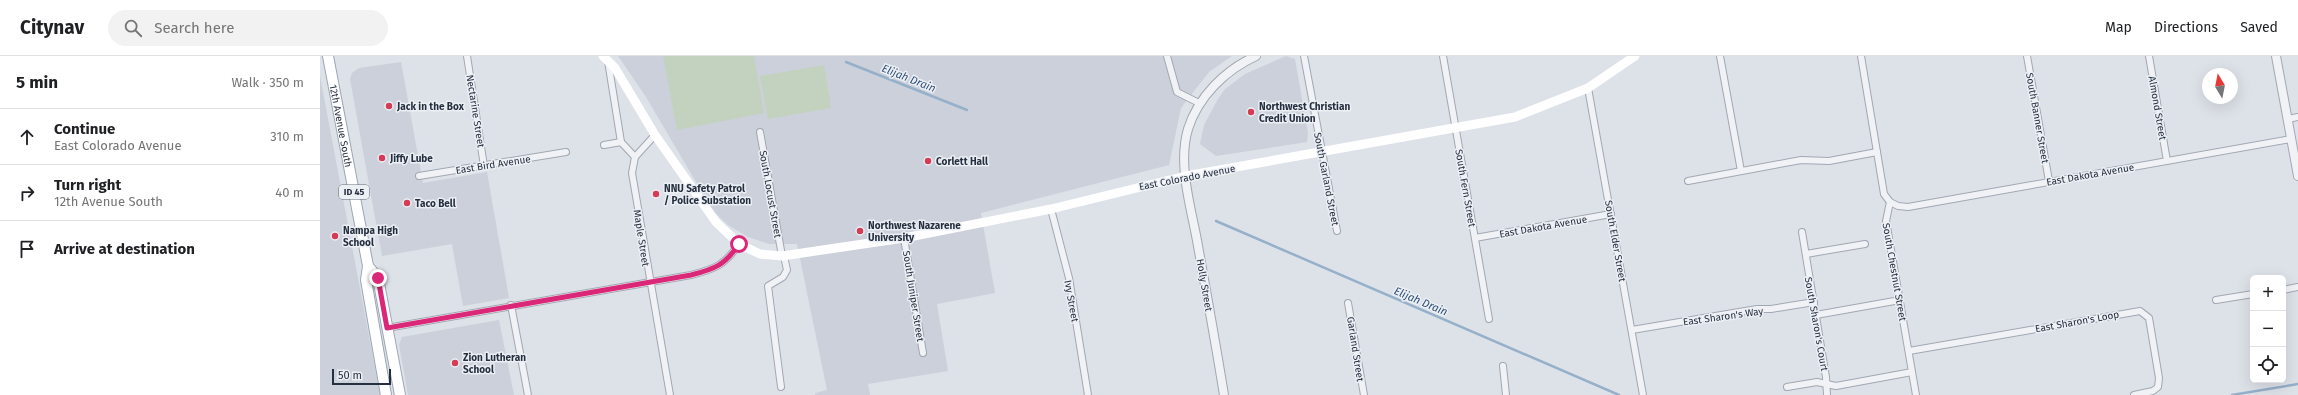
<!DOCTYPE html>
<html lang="en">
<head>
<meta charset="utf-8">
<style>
  body { margin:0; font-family:"Fira Sans",sans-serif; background:#f2f2f2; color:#202124 }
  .controls { position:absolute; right:12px; bottom:12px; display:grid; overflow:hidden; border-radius:6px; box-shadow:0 4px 16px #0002 }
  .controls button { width:36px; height:36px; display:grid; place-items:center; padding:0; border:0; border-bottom:1px solid #e0e0e0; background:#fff; color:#202124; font:20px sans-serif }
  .compass { position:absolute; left:1882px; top:12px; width:36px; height:36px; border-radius:50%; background:#fff; box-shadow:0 4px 16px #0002; rotate:350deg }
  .scale { position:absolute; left:12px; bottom:10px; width:59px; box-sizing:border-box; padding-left:4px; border:2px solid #262f3f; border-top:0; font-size:11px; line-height:14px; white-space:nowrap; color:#262f3f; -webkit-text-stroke:3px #ecf0f5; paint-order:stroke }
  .stop { position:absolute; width:12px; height:12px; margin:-9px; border:3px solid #db2777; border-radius:50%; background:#fff }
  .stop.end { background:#db2777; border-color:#fff; box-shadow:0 1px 4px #0008 }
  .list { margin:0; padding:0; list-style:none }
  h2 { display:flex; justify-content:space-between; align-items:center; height:52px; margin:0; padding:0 16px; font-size:17px }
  h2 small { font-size:13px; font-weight:400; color:#757577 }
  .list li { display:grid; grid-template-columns:26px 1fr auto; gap:12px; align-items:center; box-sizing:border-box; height:56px; padding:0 16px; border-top:1px solid #e0e0e0 }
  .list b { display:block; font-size:15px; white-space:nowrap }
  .list p { margin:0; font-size:13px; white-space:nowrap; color:#757577 }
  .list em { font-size:13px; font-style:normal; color:#757577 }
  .icon { flex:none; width:22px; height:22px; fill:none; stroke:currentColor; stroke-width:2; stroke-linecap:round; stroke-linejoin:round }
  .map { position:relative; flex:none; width:1978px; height:339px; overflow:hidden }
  header { display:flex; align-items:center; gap:24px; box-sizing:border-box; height:56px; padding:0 20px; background:#fff; border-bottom:1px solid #e0e0e0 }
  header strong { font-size:19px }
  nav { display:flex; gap:22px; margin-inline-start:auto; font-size:14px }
  .search { width:280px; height:36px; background:#f2f2f2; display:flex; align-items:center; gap:10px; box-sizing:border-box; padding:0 14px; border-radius:22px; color:#757577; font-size:15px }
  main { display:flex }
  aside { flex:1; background:#fff }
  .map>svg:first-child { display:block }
  .built { fill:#cbd0da }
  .green { fill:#c3d2be }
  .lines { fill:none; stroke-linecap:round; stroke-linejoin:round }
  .stream { stroke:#96b0ca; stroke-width:2.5 }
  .minor-casing { stroke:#a2a8b2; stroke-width:8 }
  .tertiary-casing { stroke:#a2a8b2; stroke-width:10 }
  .primary-casing { stroke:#9ca6b4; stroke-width:12 }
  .minor { stroke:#f0f2f6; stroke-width:6 }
  .tertiary { stroke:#f0f2f6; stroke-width:8 }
  .secondary { stroke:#fff; stroke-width:9 }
  .primary { stroke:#fff; stroke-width:10 }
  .route { stroke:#db2777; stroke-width:5 }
  .poi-dot { fill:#d43b54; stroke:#ecf0f5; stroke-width:1.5 }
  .labels { text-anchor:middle; stroke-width:3; stroke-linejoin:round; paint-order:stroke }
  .shield { fill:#ecf0f5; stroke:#616976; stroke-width:1 }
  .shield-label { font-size:9px; font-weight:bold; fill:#262f3f }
  .poi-label { font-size:10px; font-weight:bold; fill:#262f3f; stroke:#ecf0f5; text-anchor:start }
  .street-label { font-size:10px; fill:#262f3f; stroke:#ecf0f5 }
  .water-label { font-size:11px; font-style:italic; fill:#2e4e74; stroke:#ecf0f5 }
</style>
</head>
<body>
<header>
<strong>Citynav</strong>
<div class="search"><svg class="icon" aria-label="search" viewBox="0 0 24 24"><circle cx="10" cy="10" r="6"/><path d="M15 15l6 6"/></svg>Search here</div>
<nav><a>Map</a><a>Directions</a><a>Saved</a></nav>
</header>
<main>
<aside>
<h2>5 min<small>Walk · 350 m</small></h2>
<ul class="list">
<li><svg class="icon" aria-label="ahead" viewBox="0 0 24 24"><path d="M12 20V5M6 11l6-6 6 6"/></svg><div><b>Continue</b><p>East Colorado Avenue</p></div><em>310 m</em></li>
<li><svg class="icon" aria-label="right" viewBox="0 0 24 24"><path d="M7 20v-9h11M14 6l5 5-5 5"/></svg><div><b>Turn right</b><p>12th Avenue South</p></div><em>40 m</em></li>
<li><svg class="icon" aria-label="arrive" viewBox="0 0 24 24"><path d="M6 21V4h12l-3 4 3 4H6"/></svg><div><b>Arrive at destination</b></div></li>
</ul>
</aside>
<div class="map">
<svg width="1978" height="339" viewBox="0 0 1978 339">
  <rect width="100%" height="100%" fill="#dde1e8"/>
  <g class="built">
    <path d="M298 0H912L889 16 861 52 849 109 661 157 675 237 617 248 628 315 548 328 550 339H495V337L507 334 477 188H449L428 181 408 169 393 155 326 41Z"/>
    <path d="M966 0 975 3 988 77 987 86 896 100 880 88 884 69 898 43 905 33 925 18Z"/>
    <path d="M81 6 103 127 167 116 189 242 143 250 132 188 62 200 30 23 32 17 39 12Z"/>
    <path d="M0 19V20L60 339H0Z"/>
    <path d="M179 264 194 339H88L79 289 82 281Z"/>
  </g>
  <g class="green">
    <path d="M343 0H434L444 57 357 74Z"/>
    <path d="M504 9 511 52 448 63 440 20Z"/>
  </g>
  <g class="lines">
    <g class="stream">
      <path d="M526 6 647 54"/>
      <path d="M896 165 1299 339"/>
      <path d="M1912 339 1978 328"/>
    </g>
    <defs>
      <g id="minor">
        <path d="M147 0 164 110"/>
        <path d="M847 0 857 36 879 47"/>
        <path d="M984 0 1017 175"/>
        <path d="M1123 0 1169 263"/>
        <path d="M1400 0 1421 115"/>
        <path d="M1541 0 1564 138 1570 146 1566 165 1596 339"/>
        <path d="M1707 0 1729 125"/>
        <path d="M1829 0 1847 105"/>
        <path d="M288 5 301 86"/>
        <path d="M1268 32 1323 339"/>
        <path d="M1968 63 1978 61"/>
        <path d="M440 76 462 200"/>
        <path d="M335 79 315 101 312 117 350 339"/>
        <path d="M284 89 301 86 315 101"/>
        <path d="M99 120 246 96"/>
        <path d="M1368 125 1481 104 1509 105 1557 96"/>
        <path d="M1570 146 1578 150 1588 151 1971 83"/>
        <path d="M731 153 749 222 768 339"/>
        <path d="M1482 176 1506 321 1507 339"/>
        <path d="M584 182 603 297"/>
        <path d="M1155 182 1291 158"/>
        <path d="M1486 198 1545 188"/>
        <path d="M1963 234 1978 231"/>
        <path d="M1896 244 1933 238"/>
        <path d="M1028 247 1044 339"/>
        <path d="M191 249 208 339"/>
        <path d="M1496 259 1580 244"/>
        <path d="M67 272 371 219C395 213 405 209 419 188"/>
        <path d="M1312 274 1437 253H1451L1494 246"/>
        <path d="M1589 295 1820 255 1829 262 1839 322 1838 331 1833 335 1814 339"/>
        <path d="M1183 310 1186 339"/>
        <path d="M461 331 448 230 463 221 467 214 464 200"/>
        <path d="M1467 331 1497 326 1516 330 1592 316"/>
      </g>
      <g id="tertiary">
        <path d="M1956 0 1978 120"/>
        <path d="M904 339C896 289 887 240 878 190 872 154 857 110 868 73 878 41 905 14 936 0"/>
      </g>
      <g id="primary">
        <path id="s1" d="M8 0 48 210 46 224 66 339"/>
        <path d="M48 210 58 222 80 339"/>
      </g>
    </defs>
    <use href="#minor" class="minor-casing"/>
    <use href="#tertiary" class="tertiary-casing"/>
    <use href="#primary" class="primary-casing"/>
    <use href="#minor" class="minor"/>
    <use href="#tertiary" class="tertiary"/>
    <path class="secondary" d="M283 0 295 12 335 79 396 166 419 188 440 198 462 200 584 182 731 153 866 120 1195 61 1268 32 1315 0"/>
    <use href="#primary" class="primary"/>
  </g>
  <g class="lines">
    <path class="route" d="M58 222 67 272 371 219C395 213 405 209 419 188"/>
  </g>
  <g class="poi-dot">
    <circle cx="69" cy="50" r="4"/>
    <circle cx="931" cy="56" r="4"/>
    <circle cx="62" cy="102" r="4"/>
    <circle cx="608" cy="105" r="4"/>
    <circle cx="336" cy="138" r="4"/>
    <circle cx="87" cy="147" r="4"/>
    <circle cx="540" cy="175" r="4"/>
    <circle cx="15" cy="180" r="4"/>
    <circle cx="135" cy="307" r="4"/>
  </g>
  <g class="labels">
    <rect class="shield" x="19" y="129" width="30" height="14" rx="3"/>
    <g class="shield-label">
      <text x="34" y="139">ID 45</text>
    </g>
    <g class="poi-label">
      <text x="77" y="54">Jack in the Box</text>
      <text x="939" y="54">Northwest Christian<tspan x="939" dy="12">Credit Union</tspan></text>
      <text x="70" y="106">Jiffy Lube</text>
      <text x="616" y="109">Corlett Hall</text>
      <text x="344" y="136">NNU Safety Patrol<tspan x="344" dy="12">/ Police Substation</tspan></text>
      <text x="95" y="151">Taco Bell</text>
      <text x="548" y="173">Northwest Nazarene<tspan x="548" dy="12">University</tspan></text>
      <text x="23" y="178">Nampa High<tspan x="23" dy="12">School</tspan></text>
      <text x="143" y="305">Zion Lutheran<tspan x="143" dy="12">School</tspan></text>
    </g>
    <g class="street-label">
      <text transform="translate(1838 52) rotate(80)" y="4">Almond Street</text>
      <text transform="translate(156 55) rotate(81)" y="4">Nectarine Street</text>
      <text transform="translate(1718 62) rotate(80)" y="4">South Banner Street</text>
      <text dy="4" stroke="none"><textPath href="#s1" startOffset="71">12th Avenue South</textPath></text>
      <text transform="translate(173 108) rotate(-9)" y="4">East Bird Avenue</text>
      <text transform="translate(1770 118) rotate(-10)" y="4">East Dakota Avenue</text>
      <text transform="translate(867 121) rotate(-11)" y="4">East Colorado Avenue</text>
      <text transform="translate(1007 123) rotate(79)" y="4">South Garland Street</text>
      <text transform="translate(1146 132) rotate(80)" y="4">South Fern Street</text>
      <text transform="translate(451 138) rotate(80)" y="4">South Locust Street</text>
      <text transform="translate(1223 170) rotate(-10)" y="4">East Dakota Avenue</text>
      <text transform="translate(322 182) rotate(81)" y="4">Maple Street</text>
      <text transform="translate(1296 185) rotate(80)" y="4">South Elder Street</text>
      <text transform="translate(1575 216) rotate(80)" y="4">South Chestnut Street</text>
      <text transform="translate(885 229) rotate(80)" y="4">Holly Street</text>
      <text transform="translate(594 240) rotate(81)" y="4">South Juniper Street</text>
      <text transform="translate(752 245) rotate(80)" y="4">Ivy Street</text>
      <text transform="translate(1403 260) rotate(-8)" y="4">East Sharon's Way</text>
      <text transform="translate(1757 265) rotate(-10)" y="4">East Sharon's Loop</text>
      <text transform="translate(1497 268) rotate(80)" y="4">South Sharon's Court</text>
      <text transform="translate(1036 293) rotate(81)" y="4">Garland Street</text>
    </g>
    <g class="water-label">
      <text transform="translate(589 22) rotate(22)" y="4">Elijah Drain</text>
      <text transform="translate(1101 245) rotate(23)" y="4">Elijah Drain</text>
    </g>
  </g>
</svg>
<div class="controls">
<button>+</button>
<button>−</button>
<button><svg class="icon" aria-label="locate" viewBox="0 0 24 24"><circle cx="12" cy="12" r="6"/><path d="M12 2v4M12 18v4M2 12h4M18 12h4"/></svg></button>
</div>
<svg class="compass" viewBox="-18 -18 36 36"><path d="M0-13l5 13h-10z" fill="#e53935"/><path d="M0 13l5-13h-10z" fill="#757577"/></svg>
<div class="scale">50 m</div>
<div class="stop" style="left:419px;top:188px"></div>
<div class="stop end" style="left:58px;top:222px"></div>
</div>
</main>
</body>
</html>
